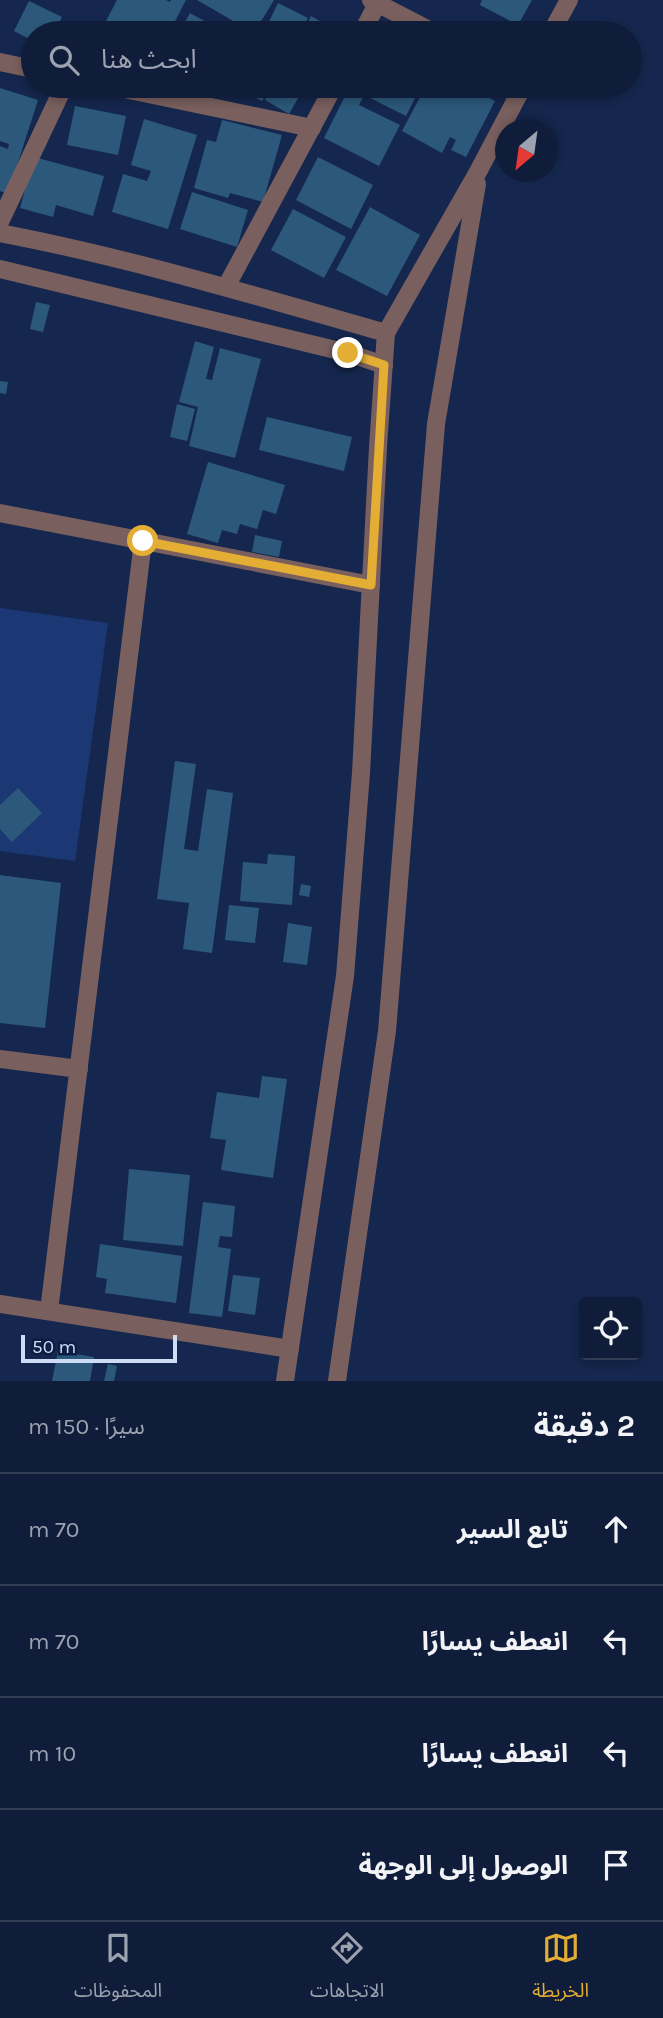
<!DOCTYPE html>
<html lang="ar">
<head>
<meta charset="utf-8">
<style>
  body { margin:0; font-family:Karla,"Noto Sans Arabic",sans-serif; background:#1e2a45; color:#f1f3f6; direction:rtl }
  .controls { position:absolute; right:21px; bottom:21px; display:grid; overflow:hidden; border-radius:7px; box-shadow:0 4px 10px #0003 }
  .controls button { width:63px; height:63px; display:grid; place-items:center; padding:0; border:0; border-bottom:2px solid #303b54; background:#101d3a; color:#f1f3f6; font:35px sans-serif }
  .compass { position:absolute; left:495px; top:119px; width:63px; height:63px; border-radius:50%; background:#101d3a; box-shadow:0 4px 10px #0003; rotate:209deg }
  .scale { position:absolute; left:21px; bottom:18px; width:156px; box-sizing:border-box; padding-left:7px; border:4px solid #cfdcf5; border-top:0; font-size:19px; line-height:24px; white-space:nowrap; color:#cfdcf5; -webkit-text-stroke:5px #0b1d43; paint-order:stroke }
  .stop { position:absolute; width:21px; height:21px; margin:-16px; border:5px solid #e4ae35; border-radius:50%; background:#fff }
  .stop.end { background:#e4ae35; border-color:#fff; box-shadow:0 2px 7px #0008 }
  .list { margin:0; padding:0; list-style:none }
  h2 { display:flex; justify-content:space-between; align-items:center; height:91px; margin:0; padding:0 28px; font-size:30px }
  h2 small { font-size:23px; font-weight:400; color:#9ca2af }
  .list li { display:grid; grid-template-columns:46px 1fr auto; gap:21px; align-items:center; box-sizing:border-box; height:112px; padding:0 28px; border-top:2px solid #303b54 }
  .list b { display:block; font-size:26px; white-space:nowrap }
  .list em { font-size:23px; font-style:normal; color:#9ca2af }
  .icon { flex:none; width:38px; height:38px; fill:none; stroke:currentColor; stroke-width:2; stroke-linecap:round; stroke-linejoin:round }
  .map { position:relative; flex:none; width:663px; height:1381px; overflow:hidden; direction:ltr }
  .search { position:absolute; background:#101d3a; box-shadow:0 4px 10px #0003; left:21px; right:21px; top:21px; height:77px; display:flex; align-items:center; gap:18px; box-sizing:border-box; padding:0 24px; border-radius:38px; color:#9ca2af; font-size:26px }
  .sheet { height:539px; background:#101d3a }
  nav { display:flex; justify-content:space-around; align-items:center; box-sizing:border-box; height:98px; border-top:2px solid #303b54; background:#101d3a; font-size:19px; color:#9ca2af }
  nav a { display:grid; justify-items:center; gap:4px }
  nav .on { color:#e4ae35 }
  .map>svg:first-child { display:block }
  .green { fill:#1b3874 }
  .building { fill:#2c597b }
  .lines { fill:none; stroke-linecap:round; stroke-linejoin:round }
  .minor { stroke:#79605e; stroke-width:18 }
  .route { stroke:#e4ae35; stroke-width:9 }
</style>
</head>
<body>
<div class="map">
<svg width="663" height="1381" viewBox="0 0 663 1381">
  <rect width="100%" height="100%" fill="#15274e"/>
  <path class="green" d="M0 608 108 623 75 861 0 851Z"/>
  <g class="building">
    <path d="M117 0H166L170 2 171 0H186L169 33H125L105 23Z"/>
    <path d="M197 0H274L254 33Z"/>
    <path d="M482 0H532L518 25 480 5Z"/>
    <path d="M29 1 62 17 54 33H33V41L14 31Z"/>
    <path d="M278 3 308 18 300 33 264 32Z"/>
    <path d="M190 13 226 33H179Z"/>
    <path d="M311 16 336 30 335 33H303Z"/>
    <path d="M234 86H270L262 101Z"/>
    <path d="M273 86H305L289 114 265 100Z"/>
    <path d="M350 86H421L406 116 364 95 359 105 400 125 379 166 324 138Z"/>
    <path d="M426 86H466L495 101 466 157 451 150 456 140 450 137 442 153 402 131Z"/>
    <path d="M0 88 38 100 8 194 0 191V146L8 149 9 144 0 141Z"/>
    <path d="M75 106 126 116 118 155 67 145Z"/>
    <path d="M144 119 197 135 168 229 112 212 123 174 147 181 151 171 131 165Z"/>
    <path d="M222 120 282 135 263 202 230 193 228 198 194 188 207 140 216 142Z"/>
    <path d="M34 157 104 176 93 216 56 205 53 217 20 208Z"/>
    <path d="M318 157 373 185 351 229 296 200Z"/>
    <path d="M192 192 248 210 237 247 180 229Z"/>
    <path d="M370 207 420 235 387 296 336 270Z"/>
    <path d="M293 209 346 237 324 278 271 250Z"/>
    <path d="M36 302 50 305 43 332 30 329Z"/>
    <path d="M195 341 214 347 206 379 212 380 220 348 261 359 235 458 189 446 198 407 179 402Z"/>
    <path d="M0 381 8 382 6 394 0 393Z"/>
    <path d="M177 404 195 409 187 441 170 437Z"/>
    <path d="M267 417 352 437 344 471 259 450Z"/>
    <path d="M208 462 285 485 276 514 263 510 257 529 240 524 237 534 222 530 218 543 187 534Z"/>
    <path d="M255 535 282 541 279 557 252 552Z"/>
    <path d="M175 761 196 764 184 849 198 851 207 789 233 793 212 953 183 949 189 903 157 899Z"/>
    <path d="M18 788 42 813 12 842 0 829V805Z"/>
    <path d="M268 854 295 856 292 905 240 901 243 862 267 864Z"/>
    <path d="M0 875 61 883 45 1028 0 1023Z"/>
    <path d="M301 884 311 886 309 897 299 895Z"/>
    <path d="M229 905 259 908 255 943 225 940Z"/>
    <path d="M288 923 312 927 307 965 283 962Z"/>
    <path d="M262 1076 287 1079 273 1178 221 1170 226 1140 210 1138 217 1092 259 1098Z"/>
    <path d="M129 1169 190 1175 183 1246 123 1240Z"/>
    <path d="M203 1202 235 1206 232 1237 220 1236 218 1247 231 1249 222 1317 189 1313Z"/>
    <path d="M100 1244 182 1256 176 1303 105 1293 107 1279 96 1277Z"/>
    <path d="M233 1275 260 1278 255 1315 228 1311Z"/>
    <path d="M58 1351 94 1357 90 1381H52Z"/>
    <path d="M108 1364 117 1366 114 1381H104Z"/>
  </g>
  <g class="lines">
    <g class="minor">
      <path d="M371 0 435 33"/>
      <path d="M362 33 377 4"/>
      <path d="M551 33 569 0"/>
      <path d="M0 62 33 69"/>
      <path d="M110 86 312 128"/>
      <path d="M0 222 64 86"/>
      <path d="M0 233C131 258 259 297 386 333"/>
      <path d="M0 269 348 353 384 365"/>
      <path d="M226 287 334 86"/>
      <path d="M0 513 371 585"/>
      <path d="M0 1059 79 1069"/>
      <path d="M0 1304 290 1349"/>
      <path d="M49 1311 143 541"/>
      <path d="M285 1381 345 976 361 773 378 447 386 333 479 170 523 86"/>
      <path d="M337 1381 387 1031 436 424 477 184"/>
    </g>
  </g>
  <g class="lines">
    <path class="route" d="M143 541 371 585 384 365 348 353"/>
  </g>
</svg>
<div class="controls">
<button><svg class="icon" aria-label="locate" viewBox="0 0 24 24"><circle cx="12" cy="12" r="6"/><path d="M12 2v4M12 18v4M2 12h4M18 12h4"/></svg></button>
</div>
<svg class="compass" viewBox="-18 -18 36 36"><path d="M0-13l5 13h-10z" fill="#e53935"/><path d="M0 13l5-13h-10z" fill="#9ca2af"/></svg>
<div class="scale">50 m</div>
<div class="stop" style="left:143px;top:541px"></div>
<div class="stop end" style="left:348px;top:353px"></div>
<div class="search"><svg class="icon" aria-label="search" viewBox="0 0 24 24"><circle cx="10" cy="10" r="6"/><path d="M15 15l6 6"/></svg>ابحث هنا</div>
</div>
<section class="sheet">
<h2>2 دقيقة<small>سيرًا · 150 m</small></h2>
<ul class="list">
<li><svg class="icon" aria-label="ahead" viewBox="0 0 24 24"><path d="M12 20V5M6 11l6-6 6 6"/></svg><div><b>تابع السير</b></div><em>70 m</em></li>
<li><svg class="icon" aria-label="left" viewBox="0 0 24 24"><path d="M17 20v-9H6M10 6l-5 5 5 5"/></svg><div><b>انعطف يسارًا</b></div><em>70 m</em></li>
<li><svg class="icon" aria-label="left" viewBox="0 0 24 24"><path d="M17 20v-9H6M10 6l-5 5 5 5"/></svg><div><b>انعطف يسارًا</b></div><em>10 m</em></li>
<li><svg class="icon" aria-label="arrive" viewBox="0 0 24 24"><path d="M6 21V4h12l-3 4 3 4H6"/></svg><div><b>الوصول إلى الوجهة</b></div></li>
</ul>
</section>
<nav>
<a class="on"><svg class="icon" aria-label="map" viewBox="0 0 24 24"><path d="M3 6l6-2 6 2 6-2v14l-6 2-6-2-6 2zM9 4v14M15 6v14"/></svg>الخريطة</a>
<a><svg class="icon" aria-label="directions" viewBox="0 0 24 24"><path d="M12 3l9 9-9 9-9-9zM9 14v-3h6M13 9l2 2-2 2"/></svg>الاتجاهات</a>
<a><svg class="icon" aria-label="saved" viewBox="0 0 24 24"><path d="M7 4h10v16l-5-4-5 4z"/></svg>المحفوظات</a>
</nav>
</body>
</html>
